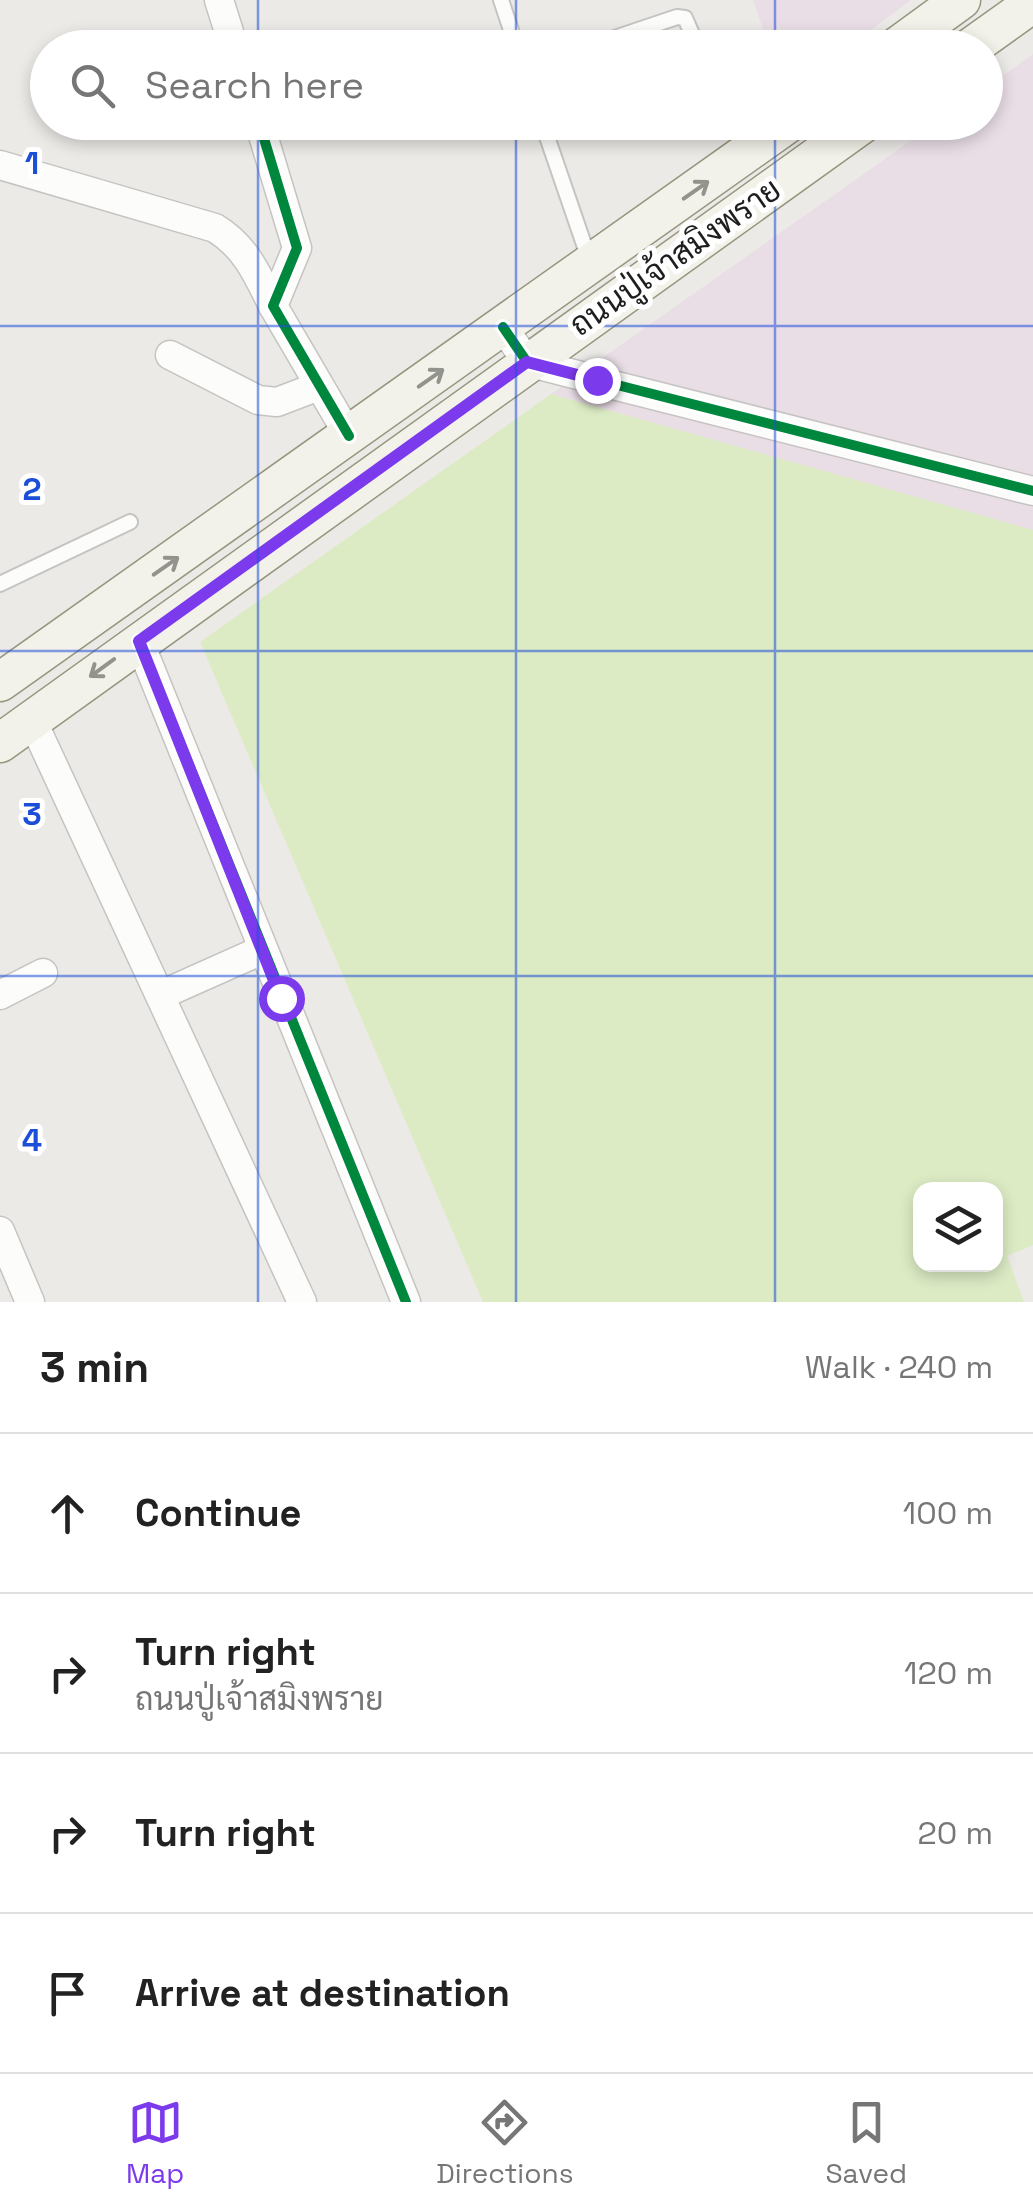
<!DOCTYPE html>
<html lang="en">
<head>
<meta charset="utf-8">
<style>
  body { margin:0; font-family:"Space Grotesk",Sarabun,sans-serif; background:#f6f6f6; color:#222 }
  .controls { position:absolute; right:30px; bottom:30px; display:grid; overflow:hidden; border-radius:20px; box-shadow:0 5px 15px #0003 }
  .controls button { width:90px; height:90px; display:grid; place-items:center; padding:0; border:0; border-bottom:2px solid #e0e0e0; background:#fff; color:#222; font:50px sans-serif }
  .stop { position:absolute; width:30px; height:30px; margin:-22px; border:8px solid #7c3aed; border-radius:50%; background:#fff }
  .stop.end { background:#7c3aed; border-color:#fff; box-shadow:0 2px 10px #0008 }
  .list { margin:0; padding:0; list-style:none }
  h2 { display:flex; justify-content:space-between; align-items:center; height:130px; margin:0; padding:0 40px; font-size:42px }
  h2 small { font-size:32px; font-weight:400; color:#767676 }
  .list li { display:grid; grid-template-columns:65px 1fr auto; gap:30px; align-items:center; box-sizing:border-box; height:160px; padding:0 40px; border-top:2px solid #e0e0e0 }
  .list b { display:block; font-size:38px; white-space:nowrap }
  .list p { margin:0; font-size:32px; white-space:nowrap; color:#767676 }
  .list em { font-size:32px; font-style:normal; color:#767676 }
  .icon { flex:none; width:55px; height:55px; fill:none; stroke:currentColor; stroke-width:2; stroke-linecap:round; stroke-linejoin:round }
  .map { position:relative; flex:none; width:1033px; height:1302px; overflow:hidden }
  .search { position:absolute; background:#fff; box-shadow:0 5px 15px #0003; left:30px; right:30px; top:30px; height:110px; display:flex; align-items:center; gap:25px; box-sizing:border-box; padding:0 35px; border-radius:55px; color:#767676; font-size:38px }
  .sheet { height:770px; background:#fff }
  nav { display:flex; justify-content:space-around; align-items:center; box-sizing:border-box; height:140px; border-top:2px solid #e0e0e0; background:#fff; font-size:28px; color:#767676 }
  nav a { display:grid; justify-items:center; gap:5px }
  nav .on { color:#7c3aed }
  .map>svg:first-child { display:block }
  .industrial { fill:#eadee6 }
  .grass { fill:#dcebc4; fill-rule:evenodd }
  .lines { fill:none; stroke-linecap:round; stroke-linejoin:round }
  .lane-casing { stroke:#c5c4c3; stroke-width:18 }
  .street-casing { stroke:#c5c4c3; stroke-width:31 }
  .secondary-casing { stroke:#96967e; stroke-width:41 }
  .lane { stroke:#fcfcfb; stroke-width:14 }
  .street { stroke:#fcfcfb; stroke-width:28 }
  .secondary { stroke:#f3f2ea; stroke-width:38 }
  .cycleway-casing { stroke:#fff; stroke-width:16 }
  .cycleway { stroke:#00873e; stroke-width:10 }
  .oneway { stroke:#93938e }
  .route { stroke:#7c3aed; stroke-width:12 }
  .grid { fill:none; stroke:#1d4ed8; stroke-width:2.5; stroke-opacity:0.55 }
  .labels { text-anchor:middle; stroke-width:10; stroke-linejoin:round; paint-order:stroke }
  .street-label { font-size:32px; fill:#1e1e1e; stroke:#fff }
  .grid-label { font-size:32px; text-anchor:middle; font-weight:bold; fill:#1d4ed8; stroke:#fff; stroke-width:10; stroke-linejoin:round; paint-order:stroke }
</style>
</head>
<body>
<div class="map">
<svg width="1033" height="1302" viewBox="0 0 1033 1302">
  <rect width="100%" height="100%" fill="#eceae7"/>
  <g class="industrial">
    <path d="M753 0H911L847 48 769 47Z"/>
    <path d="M1033 54V530L551 394 936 123 986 122V88Z"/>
  </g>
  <path class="grass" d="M551 394 1033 530V1245L1007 1256 1024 1302H483L200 642ZM920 1190H996V1264H920Z"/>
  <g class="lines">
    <defs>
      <g id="lane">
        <path d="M501 0 517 48"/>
        <path d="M585 48 677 17 685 18 698 48"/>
        <path d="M542 122 589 259"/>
        <path d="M0 584 130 522"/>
      </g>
      <g id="street">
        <path d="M219 0 234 48"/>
        <path d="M259 122 297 248 273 306 349 436"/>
        <path d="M0 165 215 228C246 247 257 274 273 306"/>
        <path d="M503 327 527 362 597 380"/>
        <path d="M170 355 258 400 277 402 319 386"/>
        <path d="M613 385 1033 491"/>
        <path d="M139 641 406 1302"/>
        <path d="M32 720 302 1302"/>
        <path d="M0 995 43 973"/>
        <path d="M161 995 262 950"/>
        <path d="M0 1231 30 1302"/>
      </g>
      <g id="secondary">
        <path d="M895 48 961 0"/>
        <path d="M970 48 1033 3"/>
        <path d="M0 682 790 122"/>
        <path d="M0 743 865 122"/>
      </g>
    </defs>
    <use href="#lane" class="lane-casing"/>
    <use href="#street" class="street-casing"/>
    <use href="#secondary" class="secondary-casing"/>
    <use href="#lane" class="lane"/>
    <use href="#street" class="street"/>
    <use href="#secondary" class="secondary"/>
    <defs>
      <g id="cycleway">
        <path d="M259 122 297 248 273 306 349 436"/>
        <path d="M503 327 527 362 1033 491"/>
        <path d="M139 641 406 1302"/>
      </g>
    </defs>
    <use href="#cycleway" class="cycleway-casing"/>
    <use href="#cycleway" class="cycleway"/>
  </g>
  <defs><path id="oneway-shaft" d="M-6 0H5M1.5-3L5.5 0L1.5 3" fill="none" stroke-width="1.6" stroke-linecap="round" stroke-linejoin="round" transform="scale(2.5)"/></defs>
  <g class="oneway">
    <use href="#oneway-shaft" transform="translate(696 190) rotate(-35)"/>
    <use href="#oneway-shaft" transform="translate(431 378) rotate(-35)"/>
    <use href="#oneway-shaft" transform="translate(166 566) rotate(-35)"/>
    <use href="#oneway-shaft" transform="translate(102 668) rotate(144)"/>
  </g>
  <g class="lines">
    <path class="route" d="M281 998 139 641 527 362 597 380"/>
  </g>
  <path class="grid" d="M258 0V48M516 0V48M775 0V48M258 122V1302M516 122V1302M775 122V1302M0 326H1033M0 651H1033M0 976H1033"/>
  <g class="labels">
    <g class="street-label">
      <text transform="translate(675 257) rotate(-35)" y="11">ถนนปู่เจ้าสมิงพราย</text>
    </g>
  </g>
  <g class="grid-label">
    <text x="32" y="174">1</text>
    <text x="32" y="500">2</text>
    <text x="32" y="825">3</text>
    <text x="32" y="1151">4</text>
  </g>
</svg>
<div class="controls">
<button><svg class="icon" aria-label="layers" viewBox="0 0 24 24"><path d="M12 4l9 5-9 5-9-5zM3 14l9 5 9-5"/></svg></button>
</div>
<div class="stop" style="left:281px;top:998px"></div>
<div class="stop end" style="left:597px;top:380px"></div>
<div class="search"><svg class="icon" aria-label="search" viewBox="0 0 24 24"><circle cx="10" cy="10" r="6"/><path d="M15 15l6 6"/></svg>Search here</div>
</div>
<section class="sheet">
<h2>3 min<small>Walk · 240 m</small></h2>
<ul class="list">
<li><svg class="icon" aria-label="ahead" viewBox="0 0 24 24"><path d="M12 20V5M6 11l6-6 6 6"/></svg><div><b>Continue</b></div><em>100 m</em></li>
<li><svg class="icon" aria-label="right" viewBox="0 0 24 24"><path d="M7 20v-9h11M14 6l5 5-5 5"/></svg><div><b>Turn right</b><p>ถนนปู่เจ้าสมิงพราย</p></div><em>120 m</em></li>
<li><svg class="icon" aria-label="right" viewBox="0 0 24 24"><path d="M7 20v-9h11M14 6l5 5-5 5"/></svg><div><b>Turn right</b></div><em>20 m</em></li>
<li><svg class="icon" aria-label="arrive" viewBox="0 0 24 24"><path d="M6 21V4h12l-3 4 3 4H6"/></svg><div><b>Arrive at destination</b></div></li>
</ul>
</section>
<nav>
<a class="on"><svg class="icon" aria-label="map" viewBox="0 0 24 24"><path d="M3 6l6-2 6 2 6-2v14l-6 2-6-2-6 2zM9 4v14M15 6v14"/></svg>Map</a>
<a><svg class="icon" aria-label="directions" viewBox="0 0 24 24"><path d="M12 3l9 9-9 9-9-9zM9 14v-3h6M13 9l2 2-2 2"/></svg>Directions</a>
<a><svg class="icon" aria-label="saved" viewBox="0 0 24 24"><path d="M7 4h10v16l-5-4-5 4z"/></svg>Saved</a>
</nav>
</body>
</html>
